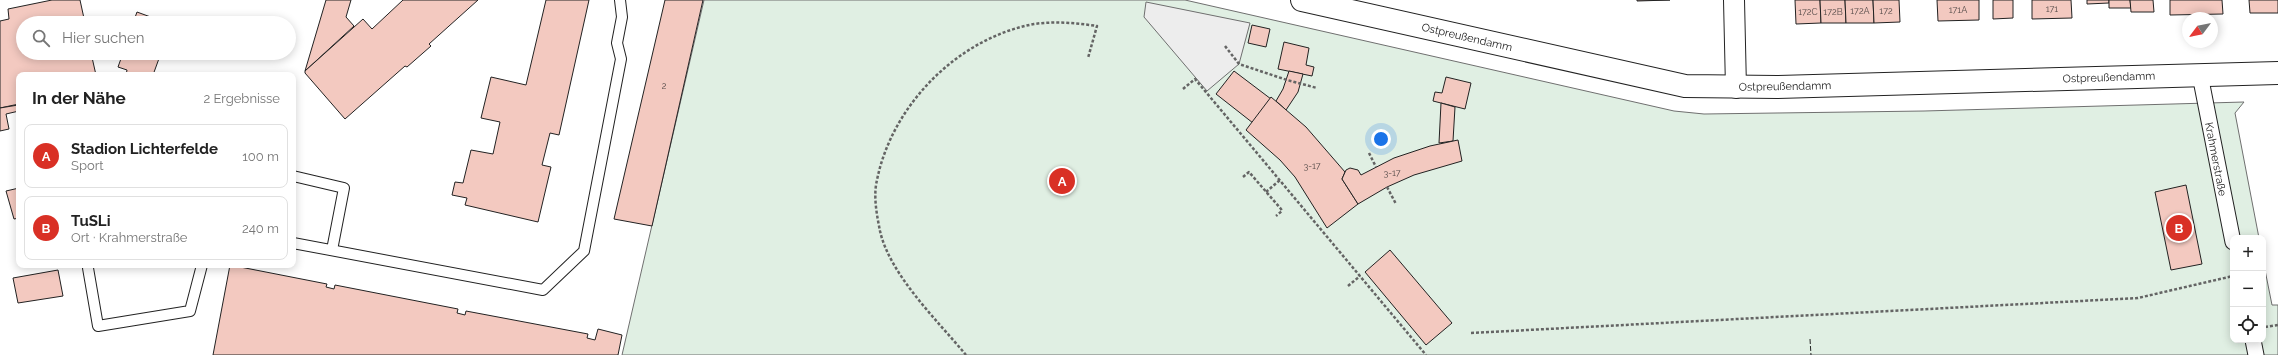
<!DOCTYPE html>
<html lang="de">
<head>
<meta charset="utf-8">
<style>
  body { margin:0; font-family:Raleway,sans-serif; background:#f2f2f2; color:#222 }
  .controls { position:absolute; right:12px; bottom:12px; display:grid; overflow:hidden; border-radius:8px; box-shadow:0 2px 10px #0003 }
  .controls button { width:36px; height:36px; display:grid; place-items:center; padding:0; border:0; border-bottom:1px solid #e0e0e0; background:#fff; color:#222; font:20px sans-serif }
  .compass { position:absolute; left:2182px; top:12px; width:36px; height:36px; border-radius:50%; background:#fff; box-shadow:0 2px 10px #0003; rotate:238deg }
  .you { position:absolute; left:1381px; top:139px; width:14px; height:14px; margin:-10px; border:3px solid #fff; border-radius:50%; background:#1a73e8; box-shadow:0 0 0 6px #1a73e833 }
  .badge { display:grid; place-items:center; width:26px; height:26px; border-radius:50%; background:#d93025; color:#fff; font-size:13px; font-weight:700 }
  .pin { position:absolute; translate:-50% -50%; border:2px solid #fff; box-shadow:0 1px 4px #0006 }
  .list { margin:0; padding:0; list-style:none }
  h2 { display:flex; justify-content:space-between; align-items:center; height:52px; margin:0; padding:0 16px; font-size:17px }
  h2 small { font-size:13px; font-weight:400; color:#767676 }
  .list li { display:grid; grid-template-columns:26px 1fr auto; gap:12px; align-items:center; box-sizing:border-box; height:64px; margin:0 8px 8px; padding:0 8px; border:1px solid #e0e0e0; border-radius:8px }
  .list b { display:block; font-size:15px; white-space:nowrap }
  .list p { margin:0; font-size:13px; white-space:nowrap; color:#767676 }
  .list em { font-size:13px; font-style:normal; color:#767676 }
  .icon { flex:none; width:22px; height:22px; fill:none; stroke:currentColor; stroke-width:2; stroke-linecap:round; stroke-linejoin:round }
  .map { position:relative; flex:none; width:2278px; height:355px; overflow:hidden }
  .search { position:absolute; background:#fff; box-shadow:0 2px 10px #0003; left:16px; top:16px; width:280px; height:44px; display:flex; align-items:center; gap:10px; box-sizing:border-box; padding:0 14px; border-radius:22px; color:#767676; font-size:15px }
  .panel { position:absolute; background:#fff; box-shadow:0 2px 10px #0003; left:16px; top:72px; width:280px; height:196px; border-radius:8px }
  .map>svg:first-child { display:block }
  .green { fill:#e0efe3; stroke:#6f6f6f }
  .parking { fill:#ededed; stroke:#6f6f6f }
  .building { fill:#f3c9c0; stroke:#222 }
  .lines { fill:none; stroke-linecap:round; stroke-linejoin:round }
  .service-casing { stroke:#222; stroke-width:12 }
  .pedestrian-casing { stroke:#222; stroke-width:17 }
  .minor-casing { stroke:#222; stroke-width:22 }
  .tertiary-casing { stroke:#222; stroke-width:24 }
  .path { stroke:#646464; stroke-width:2.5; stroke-dasharray:3 2; stroke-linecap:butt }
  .service { stroke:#fff; stroke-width:10 }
  .pedestrian { stroke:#fff; stroke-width:15 }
  .minor { stroke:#fff; stroke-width:20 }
  .tertiary { stroke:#fff; stroke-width:22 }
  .fence { stroke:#222; stroke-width:1; stroke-dasharray:5 2; stroke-linecap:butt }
  .labels { text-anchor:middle; stroke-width:3; stroke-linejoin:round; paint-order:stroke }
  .number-label { font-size:9px; fill:#564c4a }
  .street-label { font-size:11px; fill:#222; stroke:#fff }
</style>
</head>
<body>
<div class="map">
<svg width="2278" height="355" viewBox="0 0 2278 355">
  <rect width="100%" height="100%" fill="#fff"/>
  <path class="green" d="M704 0H1185L1674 111 1704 114 1924 111 2244 102 2235 113 2259 238H2233V340H2263V260L2272 305H2278V355H622Z"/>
  <path class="parking" d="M1146 2 1250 23 1239 64 1207 91 1144 17Z"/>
  <g class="building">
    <path d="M52 0H80L85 23H23V53H91L96 75H19V104L0 108V21L9 19 8 9Z"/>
    <path d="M326 0H351L346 17 354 26 305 71Z"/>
    <path d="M403 0H478L429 44 431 46 407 67 405 66 345 119 305 73V71L363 19 372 29Z"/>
    <path d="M546 0H589L559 135 550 133 542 165 551 167 538 222 465 205 467 198 452 195 455 182 463 183 471 150 493 154 500 122 481 118 491 77 526 85Z"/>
    <path d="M665 0H703L652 226 614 219Z"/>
    <path d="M1637 0H1670L1637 1Z"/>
    <path d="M1795 0H1820L1821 23 1796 24Z"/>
    <path d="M1820 0H1845L1846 23H1821Z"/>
    <path d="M1845 0H1873L1874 23H1846Z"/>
    <path d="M1873 0H1899L1900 22 1874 23Z"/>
    <path d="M1937 0H1979V20L1938 21Z"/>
    <path d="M1993 0H2013V18L1993 19Z"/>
    <path d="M2032 0H2071L2072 18 2032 19Z"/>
    <path d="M2087 0H2109V3L2087 4Z"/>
    <path d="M2109 0H2130L2131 8H2109Z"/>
    <path d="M2130 0H2153L2154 12H2131Z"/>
    <path d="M2170 0H2222L2223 14 2170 15Z"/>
    <path d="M2249 0H2278V13H2250Z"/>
    <path d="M137 12 167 23H133Z"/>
    <path d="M1252 25 1270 29 1266 47 1248 43Z"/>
    <path d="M1284 42 1309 48 1306 65 1314 67 1312 76 1278 69Z"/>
    <path d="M123 53H161L153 75H126L127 70 118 67Z"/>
    <path d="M1234 71 1271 99 1253 123 1216 94Z"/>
    <path d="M1289 71 1303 74 1298 92 1286 110 1276 101 1283 89Z"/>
    <path d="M1446 77 1471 83 1465 109 1433 101 1435 92 1442 93Z"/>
    <path d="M1271 97 1306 127 1345 172 1342 179 1358 204 1327 228 1295 177 1280 160 1246 130Z"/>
    <path d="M1441 103 1455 107 1453 141 1439 143Z"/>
    <path d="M18 105 19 111 6 114 9 129 0 131V108Z"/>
    <path d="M1458 140 1462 161 1414 175 1387 187 1358 204 1342 179 1346 170 1350 168 1358 170 1361 175 1394 158 1430 146Z"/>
    <path d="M2186 185 2202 264 2171 270 2155 192Z"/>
    <path d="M19 188V218L14 219 6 191Z"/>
    <path d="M1390 250 1452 323 1426 345 1365 272Z"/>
    <path d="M230 265 327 284 326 287 334 289 335 285 458 309 457 313 465 315 466 311 588 334 587 338 595 340 598 329 622 335 618 355H213Z"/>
    <path d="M58 270 63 296 18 303 13 278Z"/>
  </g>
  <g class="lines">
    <defs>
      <g id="service">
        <path d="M293 176 344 188 332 250"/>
        <path d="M293 243 543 290 584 251 621 59 617 43 622 17 620 0"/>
        <path d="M88 268 98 326 190 311 202 265"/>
      </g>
      <g id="pedestrian">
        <path d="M2200 75 2233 242"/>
        <path d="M2253 340 2256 355"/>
      </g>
      <path id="minor" d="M1734 0 1736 88"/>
      <path id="tertiary" d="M1302 0 1685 86 1777 87 2278 73"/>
    </defs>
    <use href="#service" class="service-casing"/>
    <use href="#pedestrian" class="pedestrian-casing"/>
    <use href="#minor" class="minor-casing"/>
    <use href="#tertiary" class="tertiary-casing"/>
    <g class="path">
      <path d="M1225 46 1239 64 1287 80 1317 88"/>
      <path d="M1183 89 1195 79 1426 355"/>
      <path d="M1369 153 1376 167"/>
      <path d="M1243 177 1249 172 1281 209 1282 211 1276 216"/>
      <path d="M1387 187 1396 204"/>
      <path d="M1266 192 1280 180"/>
      <path d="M1348 286 1360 276"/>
      <path d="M2265 327 2278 325"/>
      <path d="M1471 333 2138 298 2233 276"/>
      <path d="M966 355C937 320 890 275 880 231 877 216 873 196 877 180 892 105 958 38 1034 24 1055 21 1076 23 1097 26L1088 58"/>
    </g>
    <use href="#service" class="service"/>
    <use href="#pedestrian" class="pedestrian"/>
    <use href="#minor" class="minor"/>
    <use href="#tertiary" class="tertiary"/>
    <path class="fence" d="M1810 339 1811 355"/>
  </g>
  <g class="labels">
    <g class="number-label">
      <text x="2052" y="12">171</text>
      <text x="1958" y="13">171A</text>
      <text x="1860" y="14">172A</text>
      <text x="1886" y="14">172</text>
      <text x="1808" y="15">172C</text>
      <text x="1833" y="15">172B</text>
      <text x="664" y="89">2</text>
      <text x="1312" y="169">3-17</text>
      <text x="1392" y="176">3-17</text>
    </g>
    <g class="street-label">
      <text transform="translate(1467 37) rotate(13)" y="4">Ostpreußendamm</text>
      <text transform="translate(2109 77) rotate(-2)" y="4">Ostpreußendamm</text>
      <text transform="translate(1785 86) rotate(-1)" y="4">Ostpreußendamm</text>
      <text transform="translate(2216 159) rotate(79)" y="4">Krahmerstraße</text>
    </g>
  </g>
</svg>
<div class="controls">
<button>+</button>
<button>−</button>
<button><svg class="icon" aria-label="locate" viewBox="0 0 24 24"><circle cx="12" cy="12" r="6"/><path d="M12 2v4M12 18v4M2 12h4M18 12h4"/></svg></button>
</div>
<svg class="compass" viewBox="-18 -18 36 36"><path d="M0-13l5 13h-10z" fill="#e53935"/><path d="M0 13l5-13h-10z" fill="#767676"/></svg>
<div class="you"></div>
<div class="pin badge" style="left:1062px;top:181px">A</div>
<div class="pin badge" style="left:2179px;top:228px">B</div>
<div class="search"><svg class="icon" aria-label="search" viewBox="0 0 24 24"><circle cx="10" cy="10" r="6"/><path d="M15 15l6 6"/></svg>Hier suchen</div>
<section class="panel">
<h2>In der Nähe<small>2 Ergebnisse</small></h2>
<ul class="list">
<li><span class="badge">A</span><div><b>Stadion Lichterfelde</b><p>Sport</p></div><em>100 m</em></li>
<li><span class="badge">B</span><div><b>TuSLi</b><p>Ort · Krahmerstraße</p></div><em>240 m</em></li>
</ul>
</section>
</div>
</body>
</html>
